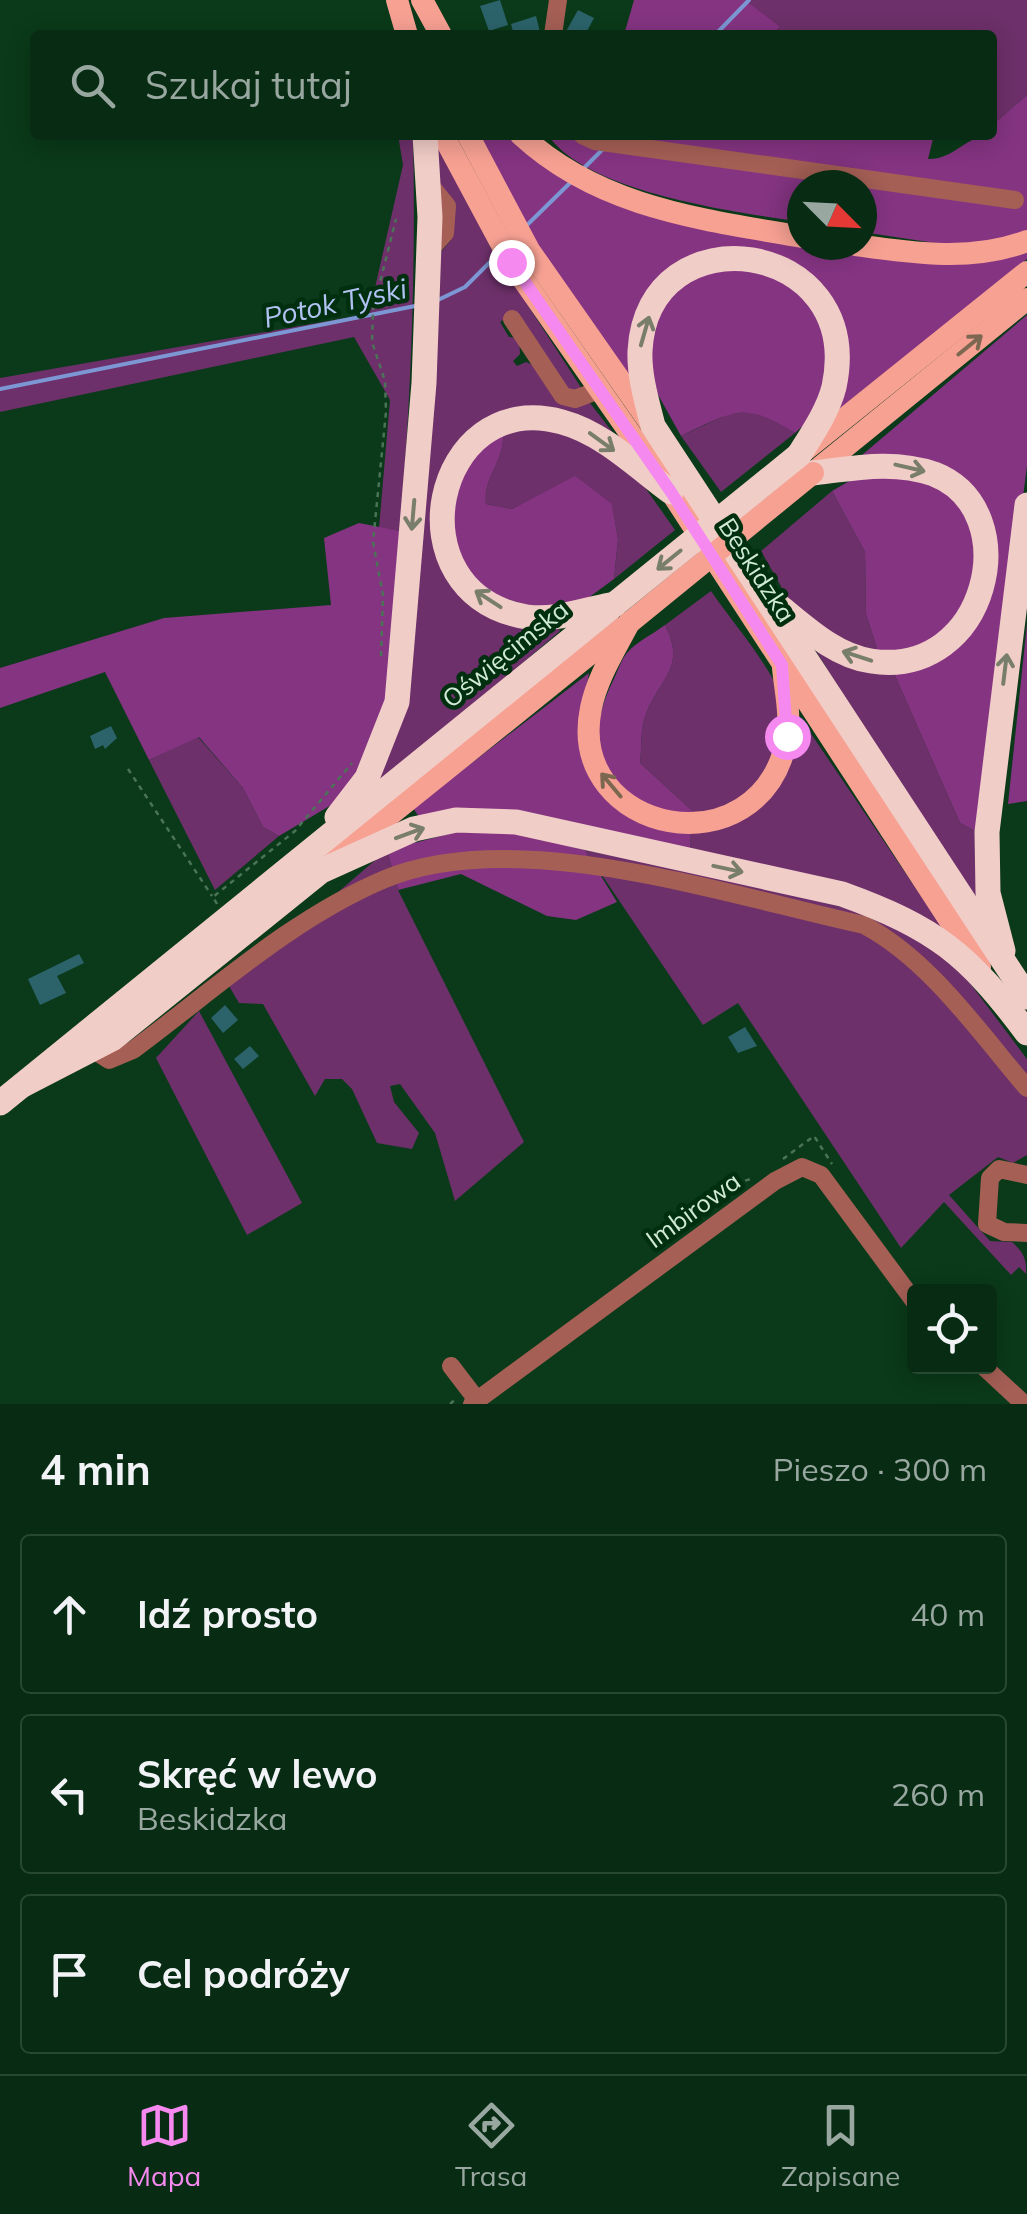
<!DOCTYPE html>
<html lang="pl">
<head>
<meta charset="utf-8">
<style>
  body { margin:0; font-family:Mulish,sans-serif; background:#11341c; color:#f1f3f6 }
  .controls { position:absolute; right:30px; bottom:30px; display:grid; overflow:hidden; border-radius:10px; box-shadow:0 5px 25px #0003 }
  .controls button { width:90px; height:90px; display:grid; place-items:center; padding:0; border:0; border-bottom:2px solid #294833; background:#082c13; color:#f1f3f6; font:50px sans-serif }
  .compass { position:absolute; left:787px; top:170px; width:90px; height:90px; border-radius:50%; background:#082c13; box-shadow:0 5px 25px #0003; rotate:114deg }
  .stop { position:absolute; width:30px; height:30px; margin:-22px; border:8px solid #f589ef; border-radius:50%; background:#fff }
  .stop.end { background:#f589ef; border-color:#fff; box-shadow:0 2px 10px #0008 }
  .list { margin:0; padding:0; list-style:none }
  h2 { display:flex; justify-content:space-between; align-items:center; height:130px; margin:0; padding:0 40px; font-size:42px }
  h2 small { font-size:32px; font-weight:400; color:#98a7a0 }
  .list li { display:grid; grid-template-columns:65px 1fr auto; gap:30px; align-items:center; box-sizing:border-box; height:160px; margin:0 20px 20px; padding:0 20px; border:2px solid #294833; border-radius:10px }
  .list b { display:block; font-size:38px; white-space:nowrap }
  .list p { margin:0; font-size:32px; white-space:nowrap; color:#98a7a0 }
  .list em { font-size:32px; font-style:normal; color:#98a7a0 }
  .icon { flex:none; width:55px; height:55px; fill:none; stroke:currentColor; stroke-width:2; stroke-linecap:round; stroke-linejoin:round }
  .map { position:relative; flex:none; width:1027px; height:1404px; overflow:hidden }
  .search { position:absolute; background:#082c13; box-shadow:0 5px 25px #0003; left:30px; right:30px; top:30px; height:110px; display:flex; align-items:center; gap:25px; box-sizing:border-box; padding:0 35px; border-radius:10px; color:#98a7a0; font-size:38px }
  .sheet { height:670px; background:#082c13 }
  nav { display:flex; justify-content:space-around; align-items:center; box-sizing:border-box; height:140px; border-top:2px solid #294833; background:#082c13; font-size:28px; color:#98a7a0 }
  nav a { display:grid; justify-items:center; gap:5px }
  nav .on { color:#f589ef }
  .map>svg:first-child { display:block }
  .green { fill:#6d306a }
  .forest { fill:#853482 }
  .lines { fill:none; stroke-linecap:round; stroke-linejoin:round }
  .stream { stroke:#7c97d3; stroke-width:4 }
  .building { fill:#2c636b }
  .path { stroke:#4b7356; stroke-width:2.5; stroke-dasharray:5 5; stroke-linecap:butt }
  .minor { stroke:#a55f55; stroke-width:18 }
  .major { stroke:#f7a193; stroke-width:22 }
  .highway { stroke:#f1cdc7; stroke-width:25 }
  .major-bridge { stroke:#f7a193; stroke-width:22 }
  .highway-bridge { stroke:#f1cdc7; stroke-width:25 }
  .oneway { stroke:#787e6b }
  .oneway2 { stroke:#7c6851 }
  .route { stroke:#f589ef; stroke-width:12 }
  .labels { text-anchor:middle; stroke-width:9; stroke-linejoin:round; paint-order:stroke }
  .street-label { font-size:25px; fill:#d1ead5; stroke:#002f0f }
  .water-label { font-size:28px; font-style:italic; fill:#b1c2f3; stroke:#002f0f }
</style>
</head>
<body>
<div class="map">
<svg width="1027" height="1404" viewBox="0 0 1027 1404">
  <rect width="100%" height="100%" fill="#0a3a19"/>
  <g class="green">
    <path d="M745 0H1027V95L992 125V35H771L779 28Z"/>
    <path d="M398 135H413C416 268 411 399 400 531L379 528 390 400 354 337 0 412V378L369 314 403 165Z"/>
    <path d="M436 139 492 250 582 389 567 393 514 313 500 322 509 337 519 338 520 354 513 361 517 366 526 362 538 367 570 403H590L617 438 546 411 449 460 560 631 353 808 375 774 434 260 451 240 438 184Z"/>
    <path d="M762 411 795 433 721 492 681 436 728 414Z"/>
    <path d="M523 426 587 438 644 486 675 530 614 579 618 539 612 505 575 477 512 509 486 504C483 476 505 462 503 433Z"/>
    <path d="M832 491 865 552 866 614 880 658 865 655 792 606 761 551Z"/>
    <path d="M711 591C731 620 757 650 774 681 805 739 756 806 698 816L640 763C642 748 640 728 646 714 659 679 687 668 665 625Z"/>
    <path d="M813 646 893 671 960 823 979 833V915Z"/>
    <path d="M797 713 942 927 938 931 690 852 691 831C771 821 785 788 797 713Z"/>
    <path d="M198 737 243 788 263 827 279 836 215 890 149 760Z"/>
    <path d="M387 850 398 890 524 1142 455 1201 435 1133 400 1084 390 1086 394 1102 419 1133 412 1149 377 1143 352 1089 342 1079H325L315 1096 263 1004 239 1003 229 986Z"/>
    <path d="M585 850 783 891 875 916 917 934 957 966 1027 1059V1155L1013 1163 998 1157 949 1195 990 1241 1012 1242C1023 1252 1027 1259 1026 1274L1019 1267 1011 1275 944 1202 901 1248 738 1003 703 1025Z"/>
    <path d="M199 1011 302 1203 247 1235 156 1058Z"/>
  </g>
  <g class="forest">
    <path d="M634 0H745L780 27 771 35H624Z"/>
    <path d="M1027 95V234L955 246 862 232V185H802V222C736 212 587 193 548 135H567L587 147 594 135H934L928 159C954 160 966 135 992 135V125Z"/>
    <path d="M476 135H509L560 173 802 245 919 258 1027 250V259L832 415 842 385 804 272 676 270 635 386 548 264Z"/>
    <path d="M760 264 812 296 832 355 819 411 795 433C744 400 732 412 681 436L652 384 650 332 667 295 690 274Z"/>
    <path d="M1027 315V466L979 833 960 823 893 671 984 612 972 492 855 461Z"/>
    <path d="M503 433C505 462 483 476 486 504L512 509 575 476 612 504 618 539 614 579 584 601 551 612 483 591 456 559 453 487 472 452Z"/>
    <path d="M883 472 940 482 978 532 975 599 932 647 880 658 866 614 865 552 832 491 853 479Z"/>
    <path d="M359 523 400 531 391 700 348 795 279 836 263 827 243 788 199 737 149 760 105 672 0 708V668L164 618 331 605 324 538Z"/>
    <path d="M1027 624V801L1008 804Z"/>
    <path d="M665 625C687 668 659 679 646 714 640 728 642 748 640 763L698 816C617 816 575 755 613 681 617 673 621 660 627 653 636 642 653 634 665 625Z"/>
    <path d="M589 673 584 703 624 809 649 826 691 831 690 852 422 821 413 808Z"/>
    <path d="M468 829 514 832 585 850 617 902 576 920 547 916 461 874 398 890 387 850Z"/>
  </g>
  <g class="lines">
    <g class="stream">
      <path d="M715 35 749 0"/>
      <path d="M582 170 603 149"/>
      <path d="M525 227 572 181"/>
      <path d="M438 300 465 287 497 255"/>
      <path d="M0 389 415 306"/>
    </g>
  </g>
  <g class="building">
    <path d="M500 0 508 25 489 31 480 6Z"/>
    <path d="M578 10 594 18 585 35H564Z"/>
    <path d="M536 16 540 32 514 35 511 24Z"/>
    <path d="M111 726 117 738 105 749 103 745 95 749 90 736Z"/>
    <path d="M79 954 84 963 57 976 66 993 40 1005 28 979Z"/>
    <path d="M225 1005 238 1020 223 1033 211 1018Z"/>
    <path d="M745 1027 757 1046 738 1053 728 1037Z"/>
    <path d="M250 1046 259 1056 243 1069 234 1059Z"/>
  </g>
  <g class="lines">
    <g class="path">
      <path d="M381 656 383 595 373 542 386 412 385 381 372 342 373 310 396 219"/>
      <path d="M128 769 212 896"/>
      <path d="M217 904 213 897 295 831 352 763"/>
      <path d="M783 1159 814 1136 832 1164"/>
      <path d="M675 1235C690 1212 724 1185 751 1179"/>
      <path d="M450 1404 457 1398"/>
    </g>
    <g class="minor">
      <path d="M553 35 558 0"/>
      <path d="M582 135 595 141 1015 200"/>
      <path d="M429 251 445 233 447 206 430 185"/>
      <path d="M512 319 563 396 575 399 599 390"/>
      <path d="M95 1051 109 1060 133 1050C214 990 292 918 385 879 517 824 729 896 864 925 930 960 979 1032 1027 1088"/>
      <path d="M1027 1175 999 1169 990 1178 987 1224 1004 1232 1027 1233"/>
      <path d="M451 1366 477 1400"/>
      <path d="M983 1366 1024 1404"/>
      <path d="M472 1404 775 1181 802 1167 821 1175 914 1301"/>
    </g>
    <g class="major">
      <path d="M397 0 407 35"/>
      <path d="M422 0 441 35"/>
      <path d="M443 135 511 262 671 492 980 967"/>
      <path d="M468 135 529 250 650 423"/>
      <path d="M521 135C600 208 701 219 802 237"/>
      <path d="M856 245C913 253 972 262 1027 241"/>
      <path d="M804 451 1027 272"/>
      <path d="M813 473 1027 299"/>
      <path d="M629 623C615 650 597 678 591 708 565 834 761 874 787 738 791 715 785 690 783 668"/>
      <path d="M335 859 622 628"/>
    </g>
    <g class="highway">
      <path d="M799 455C812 434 828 411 834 387 866 238 647 209 640 351 639 376 647 402 653 426L1027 997"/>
      <path d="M610 605C584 610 554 621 527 617 389 594 433 386 562 422 603 433 637 467 671 492"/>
      <path d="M780 607C807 629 836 656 871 661 988 679 1027 510 934 474 894 460 855 468 813 473"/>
      <path d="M337 817 367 778 397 702 424 383 430 217 425 135"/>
      <path d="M1003 951 988 893 987 832 1027 505"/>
      <path d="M23 1085 112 1039 321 871 414 829 456 820 516 822 842 894C936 928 968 954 1027 1033"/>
      <path d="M0 1103 615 604"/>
    </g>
    <path class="major-bridge" d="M629 623 813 473"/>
    <path class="highway-bridge" d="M615 604 799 455"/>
  </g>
  <defs><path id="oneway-shaft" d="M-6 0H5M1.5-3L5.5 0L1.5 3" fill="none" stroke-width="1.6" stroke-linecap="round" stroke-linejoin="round" transform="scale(2.5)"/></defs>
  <g class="oneway">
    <use href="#oneway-shaft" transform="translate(645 331) rotate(-74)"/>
    <use href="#oneway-shaft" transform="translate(602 442) rotate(36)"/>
    <use href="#oneway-shaft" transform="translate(910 468) rotate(13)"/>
    <use href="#oneway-shaft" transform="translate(413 515) rotate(95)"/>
    <use href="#oneway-shaft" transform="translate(669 560) rotate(141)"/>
    <use href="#oneway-shaft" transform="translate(488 599) rotate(-147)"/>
    <use href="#oneway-shaft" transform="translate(857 656) rotate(-162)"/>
    <use href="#oneway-shaft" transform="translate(1005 669) rotate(-83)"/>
    <use href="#oneway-shaft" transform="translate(410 833) rotate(-20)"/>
    <use href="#oneway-shaft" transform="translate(728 869) rotate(12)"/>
  </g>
  <g class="oneway2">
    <use href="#oneway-shaft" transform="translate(970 345) rotate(-39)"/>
    <use href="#oneway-shaft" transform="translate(611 785) rotate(-130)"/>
  </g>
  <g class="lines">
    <path class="route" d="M511 262 671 492 782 665 787 736"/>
  </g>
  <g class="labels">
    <g class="street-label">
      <text transform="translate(757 570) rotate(57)" y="9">Beskidzka</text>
      <text transform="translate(505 654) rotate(-39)" y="9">Oświęcimska</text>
      <text transform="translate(693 1210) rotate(-36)" y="9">Imbirowa</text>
    </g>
    <g class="water-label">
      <text transform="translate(335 303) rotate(-12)" y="10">Potok Tyski</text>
    </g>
  </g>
</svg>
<div class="controls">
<button><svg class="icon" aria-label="locate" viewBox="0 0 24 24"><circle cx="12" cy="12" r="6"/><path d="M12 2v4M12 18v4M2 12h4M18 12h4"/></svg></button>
</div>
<svg class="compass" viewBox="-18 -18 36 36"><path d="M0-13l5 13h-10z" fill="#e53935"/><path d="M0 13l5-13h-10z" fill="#98a7a0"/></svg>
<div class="stop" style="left:787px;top:736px"></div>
<div class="stop end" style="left:511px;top:262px"></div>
<div class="search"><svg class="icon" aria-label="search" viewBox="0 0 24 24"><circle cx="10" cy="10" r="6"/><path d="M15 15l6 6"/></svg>Szukaj tutaj</div>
</div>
<section class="sheet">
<h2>4 min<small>Pieszo · 300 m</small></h2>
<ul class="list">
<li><svg class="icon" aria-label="ahead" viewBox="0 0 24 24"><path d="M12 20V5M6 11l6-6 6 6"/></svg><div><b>Idź prosto</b></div><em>40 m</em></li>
<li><svg class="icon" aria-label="left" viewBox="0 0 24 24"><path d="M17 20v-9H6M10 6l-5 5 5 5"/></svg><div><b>Skręć w lewo</b><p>Beskidzka</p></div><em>260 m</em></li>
<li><svg class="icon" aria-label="arrive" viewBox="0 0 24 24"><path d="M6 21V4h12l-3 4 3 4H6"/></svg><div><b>Cel podróży</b></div></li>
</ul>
</section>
<nav>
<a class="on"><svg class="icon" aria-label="map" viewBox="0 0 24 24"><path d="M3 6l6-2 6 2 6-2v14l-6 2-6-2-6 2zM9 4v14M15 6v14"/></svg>Mapa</a>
<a><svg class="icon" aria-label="directions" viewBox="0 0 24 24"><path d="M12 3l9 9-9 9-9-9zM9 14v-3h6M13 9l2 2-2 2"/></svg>Trasa</a>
<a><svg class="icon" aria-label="saved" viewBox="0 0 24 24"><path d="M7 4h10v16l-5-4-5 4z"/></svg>Zapisane</a>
</nav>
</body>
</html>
